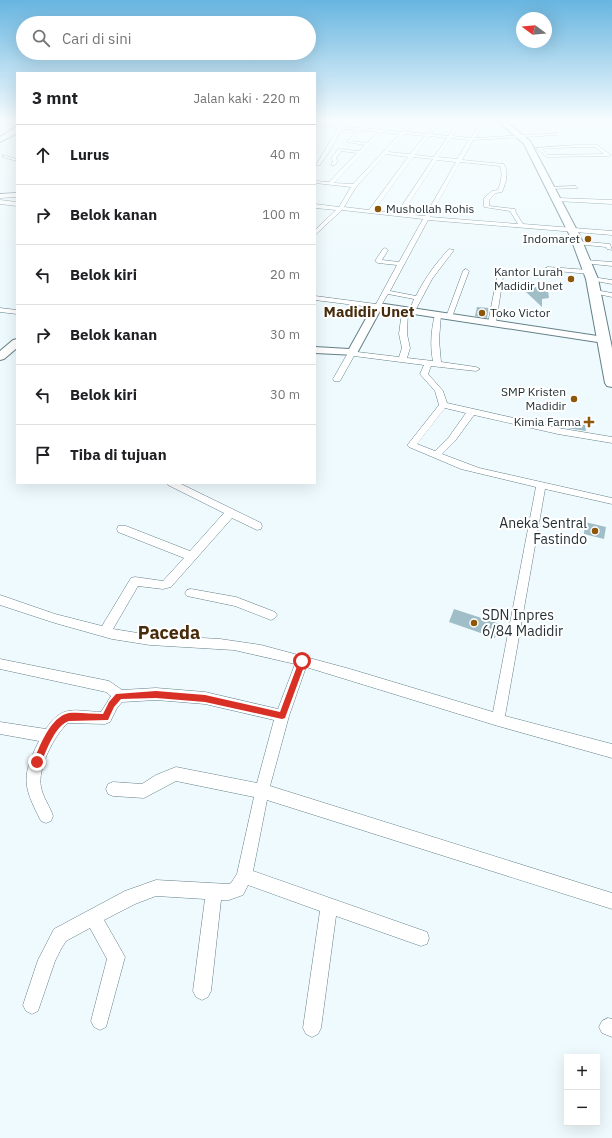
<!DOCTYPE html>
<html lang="id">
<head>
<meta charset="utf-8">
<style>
  body { margin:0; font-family:"IBM Plex Sans",sans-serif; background:#f6f6f6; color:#202124 }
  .controls { position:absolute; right:12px; bottom:12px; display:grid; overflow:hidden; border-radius:0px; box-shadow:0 4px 16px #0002 }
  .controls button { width:36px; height:36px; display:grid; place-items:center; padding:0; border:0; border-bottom:1px solid #e0e0e0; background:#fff; color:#202124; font:20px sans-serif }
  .compass { position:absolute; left:516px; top:12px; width:36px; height:36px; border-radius:50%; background:#fff; box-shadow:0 4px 16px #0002; rotate:286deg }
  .stop { position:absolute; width:12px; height:12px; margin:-9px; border:3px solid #d93025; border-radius:50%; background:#fff }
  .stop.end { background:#d93025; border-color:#fff; box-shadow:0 1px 4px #0008 }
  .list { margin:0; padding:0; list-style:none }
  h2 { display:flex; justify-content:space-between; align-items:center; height:52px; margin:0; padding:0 16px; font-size:17px }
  h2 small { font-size:13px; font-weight:400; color:#757577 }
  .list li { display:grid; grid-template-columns:26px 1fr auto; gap:12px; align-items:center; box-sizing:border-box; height:60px; padding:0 16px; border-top:1px solid #e0e0e0 }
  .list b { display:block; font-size:15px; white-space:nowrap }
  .list em { font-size:13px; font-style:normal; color:#757577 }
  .icon { flex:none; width:22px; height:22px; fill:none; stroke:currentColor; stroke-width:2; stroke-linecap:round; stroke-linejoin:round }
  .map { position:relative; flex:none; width:612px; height:1138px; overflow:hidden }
  .search { position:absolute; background:#fff; box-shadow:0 4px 16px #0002; left:16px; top:16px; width:300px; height:44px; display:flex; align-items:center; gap:10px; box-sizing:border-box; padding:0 14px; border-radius:22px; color:#757577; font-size:15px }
  .panel { position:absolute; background:#fff; box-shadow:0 4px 16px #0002; left:16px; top:72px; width:300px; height:412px; border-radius:0px }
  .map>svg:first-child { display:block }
  .building { fill:#a0bec7 }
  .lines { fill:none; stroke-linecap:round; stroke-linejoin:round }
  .street-casing { stroke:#648088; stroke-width:1 }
  .secondary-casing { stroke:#648088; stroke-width:2 }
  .highway-casing { stroke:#648088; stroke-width:2 }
  .street { fill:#fff; fill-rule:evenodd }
  .secondary { fill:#fff; fill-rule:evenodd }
  .highway { fill:#fff; fill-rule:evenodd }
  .route { fill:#d93025 }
  .poi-dot { fill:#8d5608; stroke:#fff; stroke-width:1.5 }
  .labels { text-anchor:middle; stroke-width:4; stroke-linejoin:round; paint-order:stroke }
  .far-poi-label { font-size:12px; fill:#243034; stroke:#fff; text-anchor:end }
  .poi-label { font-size:14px; fill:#243034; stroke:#fff; text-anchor:end }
  .far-district-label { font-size:15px; font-weight:bold; fill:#472c0c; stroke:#fff }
  .district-label { font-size:18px; font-weight:bold; fill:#472c0c; stroke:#fff }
</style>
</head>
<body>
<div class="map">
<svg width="612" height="1138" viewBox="0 0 612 1138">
  <rect width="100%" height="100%" fill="#eefafe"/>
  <g class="building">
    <path d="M542 284 543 290 548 291 549 298 542 299V307L526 292Z"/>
    <path d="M477 307 489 308 487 318 475 316Z"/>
    <path d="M566 422 585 425 586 431 567 428Z"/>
    <path d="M585 522 606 527 604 539 584 534Z"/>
    <path d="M454 609 500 624 495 638 449 622Z"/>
  </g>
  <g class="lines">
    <defs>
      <g id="street">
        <path d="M367 121H371L364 128 380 130 388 121H392L384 130 402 132 412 121H416L406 132 427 134 437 121H441L431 134 448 136 458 121H462L452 136 471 138 481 121H485L475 138 558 133 557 135 473 140 462 160 504 164C509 174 506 182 502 192L496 193 489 200V206L515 209 516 213 523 224 612 231V235L428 220 390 291 416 296C425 278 436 263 449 249L454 250 432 279 414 313 409 312 414 299 388 294 380 307 378 308 315 300V296L376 304 397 265 378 263 375 261 383 249 385 248 388 250 382 260 399 262 423 219 342 210 315 235V230L336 210 315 208V204L339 207 351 187 315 183V181L329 182 357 153 341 151 336 158 338 161 335 165H331L333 161 331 159 338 149 359 151 365 145 347 142 357 130 342 129 329 152 320 165H316L338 128 315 126V124L360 128ZM361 130 378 132 367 143 351 141ZM382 132 400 134 353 184 334 183ZM404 134 425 136 410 154 388 152ZM429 136 447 138 434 157 415 155ZM451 138 469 140 457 159 438 157ZM386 154 408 157 369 210 344 207 356 187ZM413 157 433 159 397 213 374 211ZM437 160 456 162 425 216 402 214ZM460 162 500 166C503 175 501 182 498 190L492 191 484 198V207L510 211 518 224 430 217Z"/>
        <path d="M527 121H531L543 129 540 130Z"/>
        <path d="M576 145H597L611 155 609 156 547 157 536 148ZM576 147H595L604 154 548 155 542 149Z"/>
        <path d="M3 155 17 159V161L3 157Z"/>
        <path d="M576 186 578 188 550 189 548 188 550 187Z"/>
        <path d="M17 193V197L0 198V194Z"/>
        <path d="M558 198 612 200V204L556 201V199Z"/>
        <path d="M0 200 17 202V206L0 204Z"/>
        <path d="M578 241 610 244 612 250 607 249 606 247 576 244V242Z"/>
        <path d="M585 260 612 262V266L583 263 582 262Z"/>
        <path d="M548 267 589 270 592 272 589 274 546 270 545 269Z"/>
        <path d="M466 269 469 271 452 317 447 318 446 317 463 271Z"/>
        <path d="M500 275 503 277 496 323 492 325 488 323 497 277Z"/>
        <path d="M592 277 612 280V284L590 280 589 279Z"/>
        <path d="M595 290 612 293V297L593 293V291Z"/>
        <path d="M0 308 17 310V314L0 312Z"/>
        <path d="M405 309 408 311 407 334 410 348 407 358 433 361C430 346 431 330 435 315L438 313 441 315 439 340 441 362 476 367 480 369 476 371 431 366 428 374 443 391 447 403 558 428 612 437V443L558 434 474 415 455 441 442 454 479 468 612 498V504L545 489 505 716 612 744V758L498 726 306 667 289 716 270 786 612 893V909L267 800 253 871 427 932 429 938 427 944 421 946 336 916 321 1028 318 1034 312 1037 306 1034 303 1028 320 911 248 885 243 895 229 900H221L211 991 208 997 202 1000 196 997 193 991 205 899 156 896 135 904 104 920 125 957 106 1027 100 1030 94 1027 91 1021 107 959 90 928 66 941 61 949 55 961 38 1011 32 1014 26 1011 23 1005 38 960 54 929 125 891 156 880 229 884 231 883 237 874 254 797 176 781 144 798 113 796 108 794 106 789 108 784 113 782 142 784 156 775 176 767 257 783 274 720 205 704 156 700 122 702 117 708 110 722 105 724 68 723C54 735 37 769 41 787 43 798 50 806 53 816L51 821 46 823 41 821C23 786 21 777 39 741L0 734V722L46 729C62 704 75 711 101 712L111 696 106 692 0 669V659L109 681 122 690 156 688 205 692 278 709 295 664 234 650 150 645 112 639 55 623 0 605V595L55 614 102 626 131 578 135 577 163 581 184 558 118 532 117 529 118 526H126L190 551 224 513 168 485 166 483H179L261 523 262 526 261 529 257 530 232 518 171 587 163 589 138 586 113 629 150 635 220 639 261 645 350 669 493 712 536 487 461 469 409 447 407 445 409 443 439 405 435 391 420 374 424 365 354 356 340 381H334L333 379 349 351 399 357 402 348 399 334 402 311ZM445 408 466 413 449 437 435 451 417 444Z"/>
        <path d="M191 589 236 597 275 612 277 615 275 618 271 620 235 606 187 596 185 593 187 590Z"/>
        <path d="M608 1018 612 1019V1037L602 1033 599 1027 602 1021Z"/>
      </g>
      <g id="secondary">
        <path d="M378 303 604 337 609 340 604 343 381 309 356 355 315 353V347L349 349 373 306Z"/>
        <path d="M17 339V348L4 359 0 360V351L13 340Z"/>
      </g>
      <g id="highway">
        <path d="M498 121H505L530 141 580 236 598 279 612 348V387L607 386 605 383 586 279 570 236 524 144Z"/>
        <path d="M14 128H17V133L0 142V137Z"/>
      </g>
    </defs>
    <use href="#street" class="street-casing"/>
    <use href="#secondary" class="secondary-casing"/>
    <use href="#highway" class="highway-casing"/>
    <use href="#street" class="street"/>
    <use href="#secondary" class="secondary"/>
    <use href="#highway" class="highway"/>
  </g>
  <linearGradient id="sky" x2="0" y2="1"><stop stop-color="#67b5e0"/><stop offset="0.43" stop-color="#f7fdff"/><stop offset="1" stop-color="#f7fdff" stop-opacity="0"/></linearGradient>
  <rect width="612" height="280" fill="url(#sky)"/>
  <path class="route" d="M302 658 306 661 285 718 282 719 205 702 156 698 121 699 114 707 108 720 69 721C55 725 46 752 40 765H34L33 762C40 746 50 717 69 713 79 712 92 714 103 714L109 702 116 694 156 691 205 695 280 712 299 661Z"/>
  <g class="poi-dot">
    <circle cx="378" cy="209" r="4"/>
    <circle cx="588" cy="239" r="4"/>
    <circle cx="571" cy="279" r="4"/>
    <circle cx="482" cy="313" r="4"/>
    <circle cx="574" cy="399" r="4"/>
    <path d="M587 416h4v4h4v4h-4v4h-4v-4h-4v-4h4z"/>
    <circle cx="595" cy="531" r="4"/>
    <circle cx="474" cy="623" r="4"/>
  </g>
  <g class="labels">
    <g class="far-poi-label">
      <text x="386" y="213" text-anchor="start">Mushollah Rohis</text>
      <text x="580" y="243">Indomaret</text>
      <text x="563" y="276">Kantor Lurah<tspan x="563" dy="14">Madidir Unet</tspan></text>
      <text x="490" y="317" text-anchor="start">Toko Victor</text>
      <text x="566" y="396">SMP Kristen<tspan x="566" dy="14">Madidir</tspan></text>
      <text x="581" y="426">Kimia Farma</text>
    </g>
    <g class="poi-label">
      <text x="587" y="528">Aneka Sentral<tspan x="587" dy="16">Fastindo</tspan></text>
      <text x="482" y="620" text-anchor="start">SDN Inpres<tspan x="482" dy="16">6/84 Madidir</tspan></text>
    </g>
    <g class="far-district-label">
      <text x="369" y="317">Madidir Unet</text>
    </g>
    <g class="district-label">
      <text x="169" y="639">Paceda</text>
    </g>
  </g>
</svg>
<div class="controls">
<button>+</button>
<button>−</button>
</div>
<svg class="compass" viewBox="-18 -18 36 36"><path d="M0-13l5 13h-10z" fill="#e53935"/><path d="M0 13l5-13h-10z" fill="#757577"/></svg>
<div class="stop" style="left:302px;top:661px"></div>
<div class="stop end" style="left:37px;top:762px"></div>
<div class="search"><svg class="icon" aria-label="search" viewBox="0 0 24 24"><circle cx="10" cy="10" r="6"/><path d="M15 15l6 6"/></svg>Cari di sini</div>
<section class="panel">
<h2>3 mnt<small>Jalan kaki · 220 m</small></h2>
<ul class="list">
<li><svg class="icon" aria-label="ahead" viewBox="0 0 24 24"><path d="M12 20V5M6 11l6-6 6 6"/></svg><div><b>Lurus</b></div><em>40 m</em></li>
<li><svg class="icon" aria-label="right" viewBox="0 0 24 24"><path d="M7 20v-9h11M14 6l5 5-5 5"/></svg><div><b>Belok kanan</b></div><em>100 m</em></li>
<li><svg class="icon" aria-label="left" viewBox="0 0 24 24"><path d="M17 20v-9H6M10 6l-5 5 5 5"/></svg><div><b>Belok kiri</b></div><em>20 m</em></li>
<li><svg class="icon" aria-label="right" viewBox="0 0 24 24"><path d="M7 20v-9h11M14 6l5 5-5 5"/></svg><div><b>Belok kanan</b></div><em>30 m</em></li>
<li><svg class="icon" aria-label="left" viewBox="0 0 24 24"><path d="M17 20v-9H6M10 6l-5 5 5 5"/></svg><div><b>Belok kiri</b></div><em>30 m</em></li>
<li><svg class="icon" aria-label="arrive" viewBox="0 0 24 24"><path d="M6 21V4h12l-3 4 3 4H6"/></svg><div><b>Tiba di tujuan</b></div></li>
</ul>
</section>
</div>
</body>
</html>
